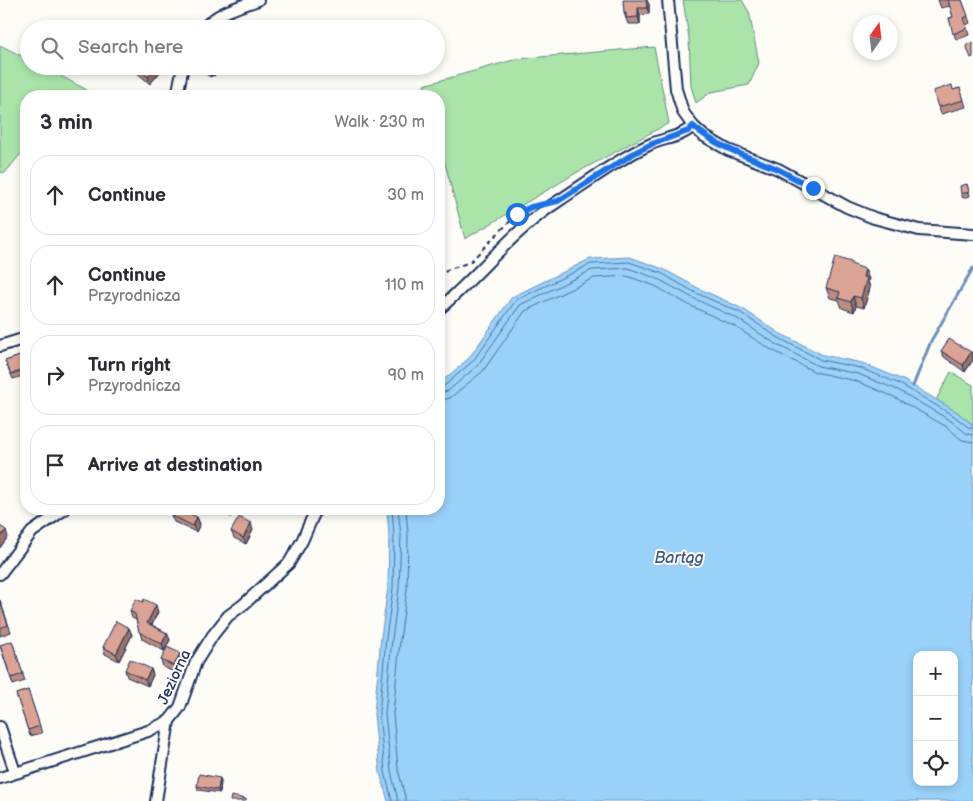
<!DOCTYPE html>
<html lang="en">
<head>
<meta charset="utf-8">
<style>
  body { margin:0; font-family:"Balsamiq Sans",sans-serif; background:#f7f7f7; color:#2b2b33 }
  .controls { position:absolute; right:15px; bottom:15px; display:grid; overflow:hidden; border-radius:10px; box-shadow:0 2px 8px #0003 }
  .controls button { width:45px; height:45px; display:grid; place-items:center; padding:0; border:0; border-bottom:1px solid #e1e1e2; background:#fff; color:#2b2b33; font:25px sans-serif }
  .compass { position:absolute; left:853px; top:15px; width:45px; height:45px; border-radius:50%; background:#fff; box-shadow:0 2px 8px #0003; rotate:14deg }
  .stop { position:absolute; width:15px; height:15px; margin:-11px; border:4px solid #1a73e8; border-radius:50%; background:#fff }
  .stop.end { background:#1a73e8; border-color:#fff; box-shadow:0 1px 5px #0008 }
  .list { margin:0; padding:0; list-style:none }
  h2 { display:flex; justify-content:space-between; align-items:center; height:65px; margin:0; padding:0 20px; font-size:21px }
  h2 small { font-size:16px; font-weight:400; color:#7c7c81 }
  .list li { display:grid; grid-template-columns:32px 1fr auto; gap:15px; align-items:center; box-sizing:border-box; height:80px; margin:0 10px 10px; padding:0 10px; border:1px solid #e1e1e2; border-radius:20px }
  .list b { display:block; font-size:19px; white-space:nowrap }
  .list p { margin:0; font-size:16px; white-space:nowrap; color:#7c7c81 }
  .list em { font-size:16px; font-style:normal; color:#7c7c81 }
  .icon { flex:none; width:28px; height:28px; fill:none; stroke:currentColor; stroke-width:2; stroke-linecap:round; stroke-linejoin:round }
  .map { position:relative; flex:none; width:973px; height:801px; overflow:hidden }
  .search { position:absolute; background:#fff; box-shadow:0 2px 8px #0003; left:20px; top:20px; width:425px; height:55px; display:flex; align-items:center; gap:12px; box-sizing:border-box; padding:0 18px; border-radius:28px; color:#7c7c81; font-size:19px }
  .panel { position:absolute; background:#fff; box-shadow:0 2px 8px #0003; left:20px; top:90px; width:425px; height:425px; border-radius:20px }
  .map>svg:first-child { display:block }
  .green { fill:#aae4a9; stroke:#628a84 }
  .water { fill:#99d1f9; stroke:#6790bb; fill-rule:evenodd }
  .lines { fill:none; stroke-linecap:round; stroke-linejoin:round }
  .shore { stroke:#4d709c; stroke-width:1 }
  .stream { stroke:#6790bb; stroke-width:3 }
  .minor-casing { stroke:#1b2f5e; stroke-width:14 }
  .path { stroke:#1b2f5e; stroke-width:2; stroke-dasharray:5 4; stroke-linecap:butt }
  .minor { stroke:#fdfcf7; stroke-width:10 }
  .wall { fill:#bc8c7e; stroke:#1b2f5e }
  .shaded-wall { fill:#997267; stroke:#1b2f5e }
  .building { fill:#dba393; stroke:#1b2f5e }
  .route { stroke:#1a73e8; stroke-width:6 }
  .labels { text-anchor:middle; stroke-width:4; stroke-linejoin:round; paint-order:stroke }
  .street-label { font-size:15px; fill:#1b2f5e; stroke:#fdfcf7 }
  .water-label { font-size:16px; font-style:italic; fill:#3a5885; stroke:#fdfcf7 }
</style>
</head>
<body>
<div class="map">
<svg width="973" height="801" viewBox="0 0 973 801">
  <rect width="100%" height="100%" fill="#fdfcf7"/>
  <filter id="ink" filterUnits="userSpaceOnUse"><feTurbulence type="fractalNoise" baseFrequency=".02" numOctaves="2"/><feDisplacementMap in="SourceGraphic" scale="10" xChannelSelector="R" yChannelSelector="G"/><feConvolveMatrix kernelMatrix="1 2 1 2 8 2 1 2 1" color-interpolation-filters="sRGB"/></filter>
  <g filter="url(#ink)">
    <g class="green">
      <path d="M683 0H742L749 12 759 63 749 85 711 92 696 103 691 86 689 38Z"/>
      <path d="M0 45 29 60V66H42L87 90 82 96H26V149L23 151 5 173 0 172Z"/>
      <path d="M654 47 669 123 576 173 465 239 439 141V96H427L424 85 517 59Z"/>
      <path d="M951 372 973 385V425L957 412 936 400Z"/>
    </g>
    <path class="water" d="M630 257 663 269 698 288 743 309 779 333 823 355 862 363 903 380 957 412 973 425V801H388L380 773 374 714 381 637 388 587 389 535 387 509H439V384L469 358 512 297 590 259ZM917 655H954V782H917Z"/>
    <g class="lines">
      <g class="shore">
        <path d="M439 387 444 386 473 361 516 300 591 264 629 262 661 273 696 293 741 313 777 337 821 360 860 368 900 384 954 416 968 427 973 428"/>
        <path d="M439 393 448 391 477 366 520 305 592 270 628 268 658 279 693 298 738 319 774 343 818 366 858 374 898 390 951 421 966 433 973 435"/>
        <path d="M439 401 450 398 483 371 525 311 594 278 627 276 655 286 689 305 734 326 770 349 815 372 856 381 894 397 947 427 962 440 973 442"/>
        <path d="M392 509 394 535 393 588 386 638 379 714 385 772 392 801"/>
        <path d="M398 509 401 535 399 588 392 639 385 714 391 771 398 801"/>
        <path d="M406 509 408 534 407 589 400 640 393 714 398 769 406 801"/>
      </g>
      <path class="stream" d="M913 386 931 341 973 268"/>
      <defs>
        <g id="minor">
          <path d="M668 0 676 89 683 112 693 126"/>
          <path d="M203 29C217 12 239 7 258 0"/>
          <path d="M177 96 183 66"/>
          <path d="M439 309C480 274 514 229 560 200 589 181 620 158 651 144 665 138 682 137 693 126L704 136 728 150 778 169 847 207 874 218 919 230 973 234"/>
          <path d="M0 346 26 338"/>
          <path d="M0 574 32 532 65 509"/>
          <path d="M0 727 15 772"/>
          <path d="M0 778 148 731 169 721 180 707 196 662 213 635 228 616 244 604 289 563 302 541 316 509"/>
          <path d="M156 801 169 721"/>
        </g>
      </defs>
      <use href="#minor" class="minor-casing"/>
      <path class="path" d="M439 279 447 270 470 262 517 214 532 207"/>
      <use href="#minor" class="minor"/>
    </g>
    <g class="wall">
      <path d="M938 0H962L970 23 966 25 969 35 956 40 949 18 953 17 950 6 941 8Z"/>
      <path d="M649 4V14L640 15V24H628L624 13Z"/>
      <path d="M134 66H158L160 72 150 84 135 71Z"/>
      <path d="M202 66H219L214 76 212 75 211 77 204 73Z"/>
      <path d="M960 88 966 107 941 114 933 91 953 90Z"/>
      <path d="M967 184 970 196 963 198 961 194Z"/>
      <path d="M852 265 869 279 868 281 870 288 864 308 856 306 854 312 842 308 839 300 830 298 826 288Z"/>
      <path d="M941 351 971 352 973 357V360L965 372 944 357Z"/>
      <path d="M26 354V375L13 379 5 361Z"/>
      <path d="M216 509H235L231 517Z"/>
      <path d="M171 515 197 517 200 524 196 532 174 522Z"/>
      <path d="M253 530 246 544 234 538 231 531Z"/>
      <path d="M0 600 11 632 0 636Z"/>
      <path d="M143 602 158 612 152 625 167 633 170 640 164 651 142 639 136 620 132 618 130 611Z"/>
      <path d="M129 628 132 635 119 661 105 654 103 647Z"/>
      <path d="M12 641 25 681 13 685 0 646Z"/>
      <path d="M161 660H182L176 673 163 667Z"/>
      <path d="M151 669 153 675 148 686 127 677 125 670Z"/>
      <path d="M28 690 42 733 30 736 16 694Z"/>
      <path d="M221 781 220 793 198 790 197 786Z"/>
    </g>
    <g class="shaded-wall">
      <path d="M646 0H647L649 4V14L647 8Z"/>
      <path d="M638 8 640 15V24L638 17Z"/>
      <path d="M157 66H158L160 72 150 84 148 77Z"/>
      <path d="M213 66H219L214 76 212 69Z"/>
      <path d="M210 68 212 75 211 77 209 70Z"/>
      <path d="M865 269 869 279 868 281 870 288 864 308 861 298 863 277Z"/>
      <path d="M853 296 856 306 854 312 851 302Z"/>
      <path d="M971 352 973 357V360L965 372 963 365Z"/>
      <path d="M230 509H235L231 517 229 510Z"/>
      <path d="M197 517 200 524 196 532 193 526Z"/>
      <path d="M251 523 253 530 246 544 243 538Z"/>
      <path d="M6 530 8 537 0 548V538Z"/>
      <path d="M156 605 158 612 149 630 147 623Z"/>
      <path d="M129 628 132 635 119 661 116 654Z"/>
      <path d="M167 633 170 640 164 651 162 644Z"/>
      <path d="M180 653 182 660 176 673 174 666Z"/>
      <path d="M151 669 153 675 148 686 145 680Z"/>
      <path d="M220 778 221 781 220 793 218 790Z"/>
    </g>
    <g class="building">
      <path d="M623 0H646L647 8H638V17L626 18V13H624Z"/>
      <path d="M948 0H962L968 16 964 18 967 28 953 34 949 18 953 17Z"/>
      <path d="M973 42V57L971 58 966 45Z"/>
      <path d="M135 66H157L148 77Z"/>
      <path d="M202 66H213L212 69 210 68 209 70Z"/>
      <path d="M952 85 953 90 960 88 964 100 938 107 933 91Z"/>
      <path d="M967 184 969 192 961 194 960 186Z"/>
      <path d="M835 257 851 262V264L865 269 863 277 867 278 861 298 853 296 851 302 838 298 840 292 826 288Z"/>
      <path d="M949 339 971 352 963 365 941 351Z"/>
      <path d="M26 354V370L11 374 5 361Z"/>
      <path d="M174 509H181L197 517 193 526 171 515Z"/>
      <path d="M239 517 251 523 243 538 231 531Z"/>
      <path d="M0 526 6 530 0 538Z"/>
      <path d="M136 599 143 602 144 599 156 605 147 623 167 633 162 644 139 632 135 614 130 611Z"/>
      <path d="M0 601 8 625 0 628Z"/>
      <path d="M116 621 129 628 116 654 103 647Z"/>
      <path d="M12 641 23 674 11 678 0 645Z"/>
      <path d="M167 647 180 653 174 666 161 660Z"/>
      <path d="M130 659 151 669 145 680 125 670Z"/>
      <path d="M28 690 40 726 28 730 16 694Z"/>
      <path d="M199 774 220 778 218 790 197 786Z"/>
      <path d="M231 796 246 799V801H230Z"/>
    </g>
  </g>
  <g class="lines" filter="url(#ink)">
    <path class="route" d="M517 214 531 207 558 201 636 152 652 144 688 131 693 126C717 147 746 156 775 168 788 174 801 182 813 188"/>
  </g>
  <g class="labels">
    <g class="street-label">
      <text transform="translate(174 677) rotate(-65)" y="5">Jeziorna</text>
    </g>
    <g class="water-label">
      <text x="679" y="563">Bartąg</text>
    </g>
  </g>
</svg>
<div class="controls">
<button>+</button>
<button>−</button>
<button><svg class="icon" aria-label="locate" viewBox="0 0 24 24"><circle cx="12" cy="12" r="6"/><path d="M12 2v4M12 18v4M2 12h4M18 12h4"/></svg></button>
</div>
<svg class="compass" viewBox="-18 -18 36 36"><path d="M0-13l5 13h-10z" fill="#e53935"/><path d="M0 13l5-13h-10z" fill="#7c7c81"/></svg>
<div class="stop" style="left:517px;top:214px"></div>
<div class="stop end" style="left:813px;top:188px"></div>
<div class="search"><svg class="icon" aria-label="search" viewBox="0 0 24 24"><circle cx="10" cy="10" r="6"/><path d="M15 15l6 6"/></svg>Search here</div>
<section class="panel">
<h2>3 min<small>Walk · 230 m</small></h2>
<ul class="list">
<li><svg class="icon" aria-label="ahead" viewBox="0 0 24 24"><path d="M12 20V5M6 11l6-6 6 6"/></svg><div><b>Continue</b></div><em>30 m</em></li>
<li><svg class="icon" aria-label="ahead" viewBox="0 0 24 24"><path d="M12 20V5M6 11l6-6 6 6"/></svg><div><b>Continue</b><p>Przyrodnicza</p></div><em>110 m</em></li>
<li><svg class="icon" aria-label="right" viewBox="0 0 24 24"><path d="M7 20v-9h11M14 6l5 5-5 5"/></svg><div><b>Turn right</b><p>Przyrodnicza</p></div><em>90 m</em></li>
<li><svg class="icon" aria-label="arrive" viewBox="0 0 24 24"><path d="M6 21V4h12l-3 4 3 4H6"/></svg><div><b>Arrive at destination</b></div></li>
</ul>
</section>
</div>
</body>
</html>
